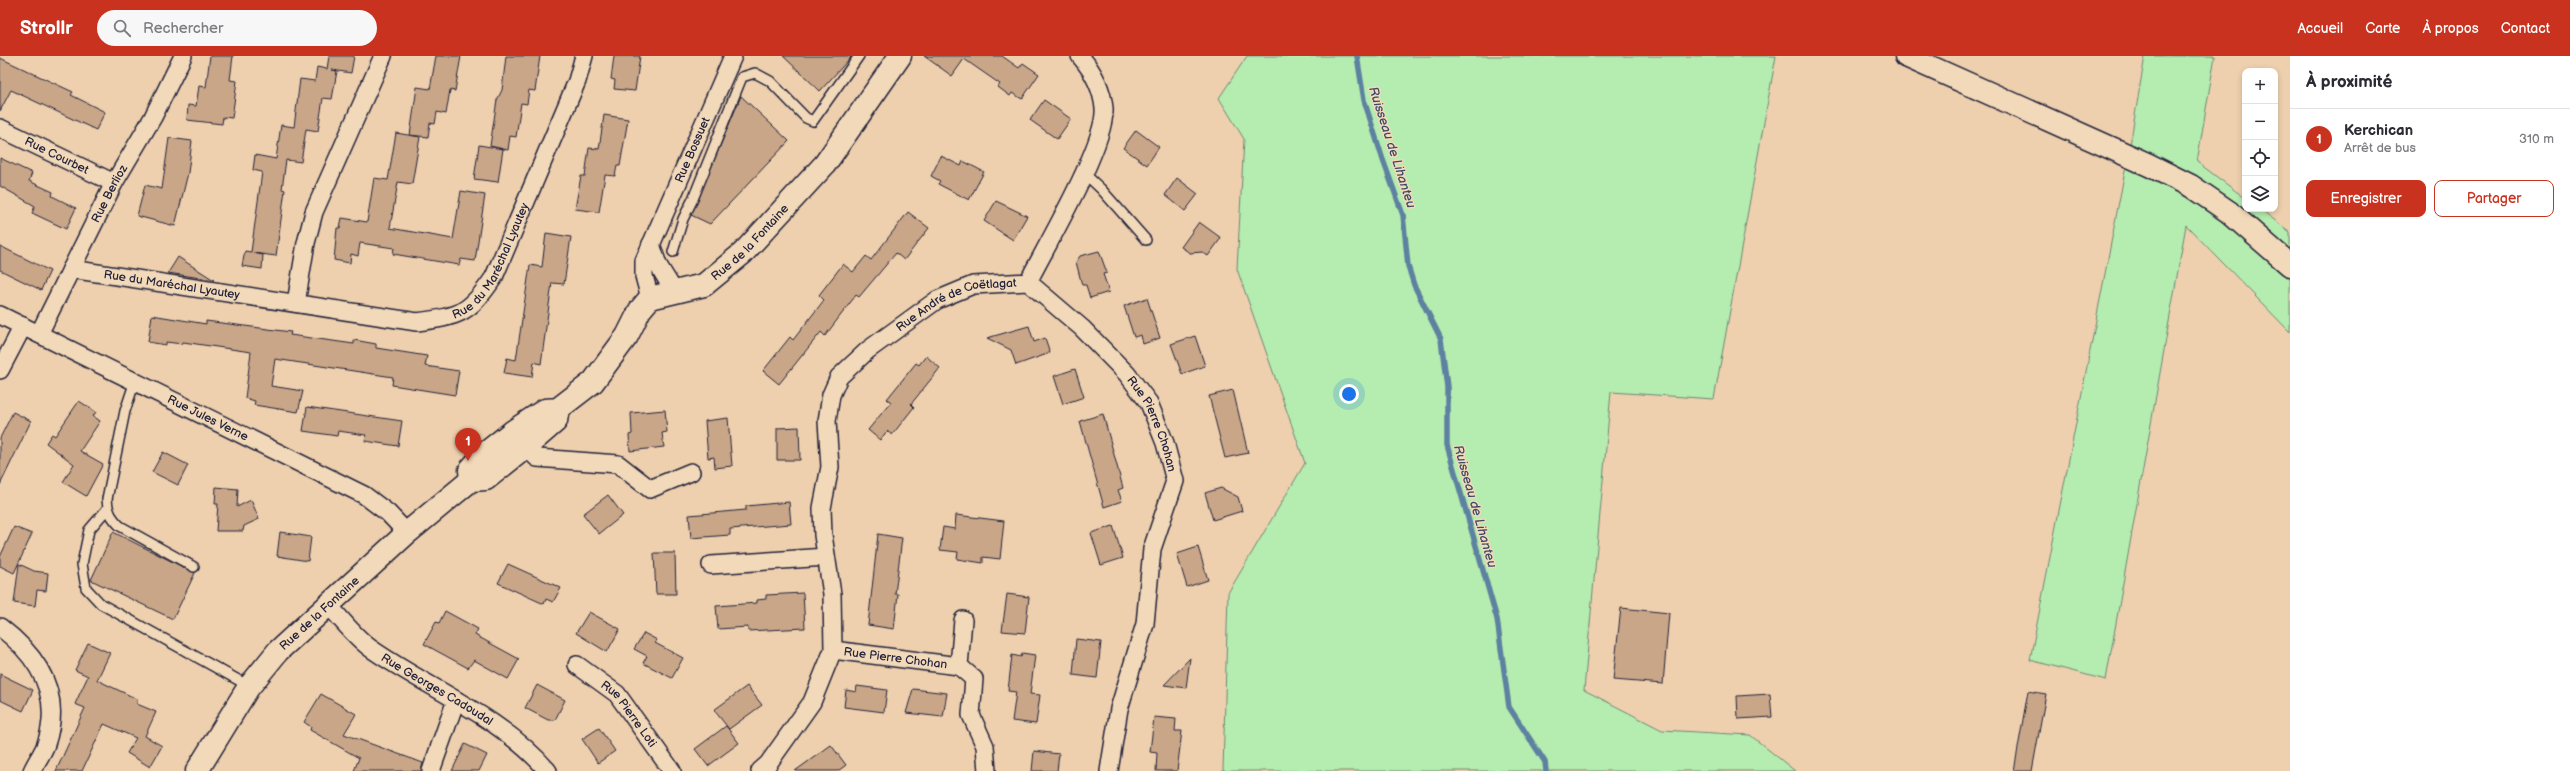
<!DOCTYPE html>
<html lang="fr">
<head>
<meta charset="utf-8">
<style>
  body { margin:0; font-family:"Balsamiq Sans",sans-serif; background:#f7f7f7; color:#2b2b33 }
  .controls { position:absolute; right:12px; top:12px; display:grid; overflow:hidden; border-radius:8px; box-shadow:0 2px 6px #0003 }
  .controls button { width:36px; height:36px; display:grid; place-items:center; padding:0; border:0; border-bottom:1px solid #e1e1e2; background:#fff; color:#2b2b33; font:20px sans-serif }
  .you { position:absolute; left:1349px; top:338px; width:14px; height:14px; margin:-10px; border:3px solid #fff; border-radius:50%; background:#1a73e8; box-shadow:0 0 0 6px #1a73e833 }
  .badge { display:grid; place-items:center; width:26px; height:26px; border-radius:50%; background:#c8321e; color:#fff; font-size:13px; font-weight:700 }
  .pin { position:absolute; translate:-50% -33px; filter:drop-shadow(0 1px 2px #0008) }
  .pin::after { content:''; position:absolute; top:21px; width:14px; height:12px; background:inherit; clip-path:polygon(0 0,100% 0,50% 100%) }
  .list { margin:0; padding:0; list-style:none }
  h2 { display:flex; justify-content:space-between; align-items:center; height:52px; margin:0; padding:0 16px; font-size:17px }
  h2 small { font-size:13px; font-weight:400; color:#7c7c81 }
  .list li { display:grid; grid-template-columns:26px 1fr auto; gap:12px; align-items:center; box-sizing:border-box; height:60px; padding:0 16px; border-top:1px solid #e1e1e2 }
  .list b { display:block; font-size:15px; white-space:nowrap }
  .list p { margin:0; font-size:13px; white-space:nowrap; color:#7c7c81 }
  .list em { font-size:13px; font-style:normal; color:#7c7c81 }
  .actions { display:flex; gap:8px; padding:12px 16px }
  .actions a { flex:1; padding:9px 0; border:1px solid #c8321e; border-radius:8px; text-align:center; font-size:14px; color:#c8321e }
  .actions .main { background:#c8321e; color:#fff }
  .icon { flex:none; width:22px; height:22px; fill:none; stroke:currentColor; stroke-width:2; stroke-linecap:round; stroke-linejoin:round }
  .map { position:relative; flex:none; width:2290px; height:715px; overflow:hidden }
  header { display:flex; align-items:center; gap:24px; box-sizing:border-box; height:56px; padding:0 20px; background:#c8321e; color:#fff }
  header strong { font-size:19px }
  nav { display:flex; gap:22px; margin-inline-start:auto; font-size:14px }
  .search { width:280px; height:36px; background:#f7f7f7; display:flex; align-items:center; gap:10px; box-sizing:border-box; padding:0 14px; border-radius:22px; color:#7c7c81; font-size:15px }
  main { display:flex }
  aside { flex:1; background:#fff }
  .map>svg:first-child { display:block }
  .green { fill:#b5ecaf; stroke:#6c8775 }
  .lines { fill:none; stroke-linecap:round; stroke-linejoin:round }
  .stream { stroke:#5d81a0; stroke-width:5.5 }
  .building { fill:#c9a688; stroke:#22223b }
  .lane-casing { stroke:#22223b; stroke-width:12 }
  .street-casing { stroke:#22223b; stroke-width:20 }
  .secondary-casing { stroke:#22223b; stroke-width:25 }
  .lane { stroke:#f2d9b9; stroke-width:9 }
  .street { stroke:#f2d9b9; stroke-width:17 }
  .secondary { stroke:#f2d9b9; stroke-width:22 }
  .labels { text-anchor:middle; stroke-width:3; stroke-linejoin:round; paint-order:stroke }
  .street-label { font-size:12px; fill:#22223b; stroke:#f2d9b9 }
  .water-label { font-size:13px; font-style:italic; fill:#3b4a65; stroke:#f2d9b9 }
</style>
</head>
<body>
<header>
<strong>Strollr</strong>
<div class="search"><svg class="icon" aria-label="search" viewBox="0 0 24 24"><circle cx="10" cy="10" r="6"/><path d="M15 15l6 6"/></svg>Rechercher</div>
<nav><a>Accueil</a><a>Carte</a><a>À propos</a><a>Contact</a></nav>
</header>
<main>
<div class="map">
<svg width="2290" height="715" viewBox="0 0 2290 715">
  <rect width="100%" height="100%" fill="#eed0ae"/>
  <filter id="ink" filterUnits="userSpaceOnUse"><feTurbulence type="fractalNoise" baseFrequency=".025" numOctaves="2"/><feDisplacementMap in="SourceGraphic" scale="8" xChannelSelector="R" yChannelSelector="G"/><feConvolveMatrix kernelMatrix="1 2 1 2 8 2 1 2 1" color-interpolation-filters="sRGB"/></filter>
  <g filter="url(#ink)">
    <g class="green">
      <path d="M1247 0H1776L1714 343 1611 336 1584 634 1662 674 1750 679 1795 715H1223L1228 537 1305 407 1237 213 1244 83 1219 42Z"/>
      <path d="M2145 0H2215L2197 106 2245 142V153H2260L2290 176V276L2186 169 2106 624 2030 604 2130 89Z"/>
    </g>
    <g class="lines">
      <path class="stream" d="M1357 0 1364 44 1383 104 1403 159 1408 210 1414 229 1441 283 1447 331V389L1497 563 1509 651 1545 706 1546 715"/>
    </g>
    <g class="building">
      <path d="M210 0H233L230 24 237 25 232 62 223 61 222 68 187 64 188 49 196 50 199 30 206 31Z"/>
      <path d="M329 0H354L351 17 332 14 337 15 332 43 323 42 318 75 306 73 301 106 286 104 282 133 285 134 276 200 253 197 263 199 262 213 242 210 245 195 251 196 262 116 253 114 255 99 276 103 281 69 294 71 300 23 315 25 317 11 327 13Z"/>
      <path d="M436 0H461L455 35 450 34 446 58 437 56 435 68 430 67 428 81 410 79 417 31 430 33Z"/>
      <path d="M506 0H540L535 35 529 34 527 48 521 47 516 81 510 80 508 94 490 90 497 44 502 34Z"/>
      <path d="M614 0H640L635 35 614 33 615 24 611 23Z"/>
      <path d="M783 0H852L820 35Z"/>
      <path d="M924 0H1002L1019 12 1023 7 1039 18 1022 43 1012 37 1010 40 998 31 1000 28 964 3 952 20Z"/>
      <path d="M0 2 73 36 71 39 105 56 96 74 11 34 0 55Z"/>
      <path d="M741 40 789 85 710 168 691 159Z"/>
      <path d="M1044 44 1071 63 1057 83 1030 64Z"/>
      <path d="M604 59 628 63 620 110H617L615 120 605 119 599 156 575 153 581 120H585L589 92 599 93Z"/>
      <path d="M1136 74 1159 91 1147 109 1123 92Z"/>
      <path d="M396 77 420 81 412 128 398 126 390 172 453 183 461 135 485 139 475 205 461 203 459 209 393 198 394 192 360 187 358 200 351 198 350 207 334 204 337 172H340L342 162 367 166 374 122 388 124Z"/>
      <path d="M169 82 192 85 188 117 175 170 137 160 145 129 162 133Z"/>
      <path d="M479 89 503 93 498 126 474 123Z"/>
      <path d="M941 100 961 110 963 105 984 116 969 144 938 128 940 125 931 120Z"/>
      <path d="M0 102 32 117 29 125 53 136 52 140 76 152 66 173 32 157 35 150 0 130Z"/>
      <path d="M1177 122 1198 138 1185 155 1165 139Z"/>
      <path d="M996 145 1027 160 1013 184 984 165Z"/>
      <path d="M908 156 929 172 904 204 896 197 859 241 856 239 825 280 821 276 779 328 763 315 790 281 793 284 824 244 819 239 843 208 853 216 866 200 871 204Z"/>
      <path d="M1199 166 1221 182 1208 200 1202 196 1190 197 1181 191Z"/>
      <path d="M546 177 571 181 564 228 552 227 541 308 534 306 532 321 504 317 507 302 516 304 530 209 542 211Z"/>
      <path d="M0 190 50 215 41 234 0 214Z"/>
      <path d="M1099 195 1107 217 1103 218 1109 236 1090 242 1086 229H1082L1076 206 1080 200Z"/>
      <path d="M178 201 214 224 168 217Z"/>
      <path d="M1147 242 1160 282 1143 288 1141 279 1134 281 1124 250Z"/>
      <path d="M152 259 206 268V265L291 276 290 279 354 288V284L376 288V292L427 300 425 310 459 315 455 339 392 329 393 321 275 303 271 330 303 335 298 356 254 349 255 345 245 342 251 296 183 286 182 288 166 286V289L148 286Z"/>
      <path d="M1029 270 1034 286 1045 282 1050 297 1016 309 1011 294 987 282Z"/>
      <path d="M1195 280 1205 310 1182 318 1171 288Z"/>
      <path d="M926 300 940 312 911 348 914 351 892 379 887 375 880 384 868 374 891 346 887 343 916 307 919 309Z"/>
      <path d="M1075 313 1084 341 1063 348 1054 320Z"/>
      <path d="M1233 334 1248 397 1225 402 1209 340Z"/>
      <path d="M79 345 96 356 93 360 100 365 80 395 103 408 86 440 63 426 74 408 46 387 52 378 55 380Z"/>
      <path d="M307 351 402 365 398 390 365 385 366 379 338 375 337 380 303 375Z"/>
      <path d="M665 354 667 376 662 377 664 391 630 395 629 379 632 378 631 357Z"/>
      <path d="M13 356 31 365 0 429V382Z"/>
      <path d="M1103 358 1123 432 1118 434 1122 445 1104 451 1080 365Z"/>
      <path d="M728 362 732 410 715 412 714 401 708 402 705 365Z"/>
      <path d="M799 371 800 404H777V372Z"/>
      <path d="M163 396 188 409 178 429 152 416Z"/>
      <path d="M216 431 238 433 237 451 251 444 259 463 244 470 243 475H216L218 448H215Z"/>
      <path d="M1221 432 1238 441 1242 455 1213 464 1205 437Z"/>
      <path d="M608 439 623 459 599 478 583 458Z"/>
      <path d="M789 446 791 468 730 473V479L691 482 689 459 746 454V450Z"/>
      <path d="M956 459 1004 465 1000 503 983 501V507L957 503 958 496 940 494 943 471 955 473Z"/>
      <path d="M1113 470 1123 502 1101 509 1091 477Z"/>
      <path d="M14 471 32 478 14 517 0 510V501Z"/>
      <path d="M113 476 195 517 173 563 91 524Z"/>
      <path d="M280 476 311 481 308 505 277 500Z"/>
      <path d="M878 478 902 482 895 538H898L894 573 868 569Z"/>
      <path d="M1198 491 1208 524 1187 531 1177 498Z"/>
      <path d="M654 497H675L676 538H656Z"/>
      <path d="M19 508 34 515 48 517 46 535 37 534 35 550 14 547Z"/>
      <path d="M508 508 561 532 553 546 546 543 544 548 498 527Z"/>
      <path d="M803 537 805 572 748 575V571L718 573 716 550 757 547V544L766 543V539Z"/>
      <path d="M1007 538 1029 541 1025 577 1002 575Z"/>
      <path d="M1621 552 1669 557 1663 628 1613 624Z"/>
      <path d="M445 555 478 573 475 579 519 603 508 623 474 604 468 612 424 588 436 566 439 567Z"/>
      <path d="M589 556 620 573 607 596 576 577Z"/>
      <path d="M644 577 657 584 655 587 683 602 672 622 643 607 647 600 634 593Z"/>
      <path d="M1076 583 1101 586 1097 622 1073 619Z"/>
      <path d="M88 587 110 597 97 624 137 643V648L156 656 145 680 162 690 150 711 127 697 136 682 104 668 82 715H56L85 652 75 648 88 620 75 614Z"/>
      <path d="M1022 597 1035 599 1030 638 1040 639 1036 668 1012 665 1016 636 1008 635 1012 599 1021 601Z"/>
      <path d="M1190 602 1186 632 1164 629Z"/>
      <path d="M0 618 33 634 23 655 0 644Z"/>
      <path d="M537 629 565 644 555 664H548L525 652Z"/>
      <path d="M747 630 762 649 729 673 714 654Z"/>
      <path d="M857 630 887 634 884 656 844 651 846 634 856 636Z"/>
      <path d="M913 633 947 637 943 661 906 657Z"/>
      <path d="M2028 635 2046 638 2032 715H2014Z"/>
      <path d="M321 638 356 658 344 678 423 707 421 715H354L359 702 310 674 311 671 304 666Z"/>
      <path d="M1770 638 1772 661 1738 663 1737 640Z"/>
      <path d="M1154 661 1176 663 1175 675H1182L1177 715H1156L1157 697 1150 696Z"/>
      <path d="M726 670 739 687 708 710 695 693Z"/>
      <path d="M599 672 615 695 598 707 582 683Z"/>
      <path d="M465 688 487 699 479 715H452Z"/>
      <path d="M831 689 846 709 838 715H795Z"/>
      <path d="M1034 695 1059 698 1057 715H1032Z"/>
    </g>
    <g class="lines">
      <defs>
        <g id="lane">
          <path d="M1084 117 1101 133 1146 184"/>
          <path d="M673 196 683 163 693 143 742 21 755 17 770 25 806 62 813 65 859 0"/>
          <path d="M135 325 125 355 107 443C108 456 111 461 120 470L194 511"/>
          <path d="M107 453 89 474 82 508 86 532 101 548 249 630"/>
        </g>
        <g id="street">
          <path id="s1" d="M0 72 114 127"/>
          <path d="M651 188 658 209 674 235"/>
          <path id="s2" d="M71 213 417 266C460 260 469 258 494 221L577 25 584 0"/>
          <path id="s3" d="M1028 226 1082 272 1127 318 1149 347 1165 387 1175 425 1152 493 1145 568 1119 653 1109 715"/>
          <path id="s4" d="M650 242 644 220V205L733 0"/>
          <path d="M296 247 306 187 314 156 383 0"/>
          <path id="s5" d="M0 259 364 439 388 457 407 477"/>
          <path id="s6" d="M39 278 114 127 153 61 183 0"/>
          <path d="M0 314 23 270"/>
          <path d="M517 382 537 402 618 408 650 433 691 416"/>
          <path d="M711 509 826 501"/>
          <path id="s7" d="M328 549C342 563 356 583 373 594 431 634 500 660 548 715"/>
          <path d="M963 564 959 610 974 623 971 659 985 690 987 715"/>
          <path d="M0 571C38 600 63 638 46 688 43 697 36 706 32 715"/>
          <path id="s8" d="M833 594 959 610"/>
          <path id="s9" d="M577 609 617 638 672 715"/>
          <path d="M431 715 456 644"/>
          <path id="s10" d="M760 715 768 708 812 646 833 594 832 538 823 479 822 452 830 411 827 365 831 339 839 321 868 294 937 244 973 229 1028 226C1046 190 1107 87 1104 52 1102 33 1092 14 1080 0"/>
        </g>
        <g id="secondary">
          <path d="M1906 0 2149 109 2191 130 2229 156 2290 209"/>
          <path id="s11" d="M471 424 470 414 483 399 512 376 545 354 558 353 593 326 627 280 640 254 650 242 704 229 743 197 825 108 900 0"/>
          <path id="s12" d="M197 715 248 632 278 595 407 477 471 424 486 423 526 391 556 365 558 353"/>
        </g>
      </defs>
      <use href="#lane" class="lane-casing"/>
      <use href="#street" class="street-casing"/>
      <use href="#secondary" class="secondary-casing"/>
      <use href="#lane" class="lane"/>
      <use href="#street" class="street"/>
      <use href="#secondary" class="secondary"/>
    </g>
  </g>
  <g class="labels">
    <g class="street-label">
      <text dy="4" stroke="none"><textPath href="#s4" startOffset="159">Rue Bossuet</textPath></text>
      <text dy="4" stroke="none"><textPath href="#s1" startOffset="63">Rue Courbet</textPath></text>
      <text dy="4" stroke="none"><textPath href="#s6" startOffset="157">Rue Berlioz</textPath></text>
      <text dy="4" stroke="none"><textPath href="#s11" startOffset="384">Rue de la Fontaine</textPath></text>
      <text dy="4" stroke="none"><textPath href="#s2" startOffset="455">Rue du Maréchal Lyautey</textPath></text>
      <text dy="4" stroke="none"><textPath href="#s2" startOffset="102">Rue du Maréchal Lyautey</textPath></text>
      <text dy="4" stroke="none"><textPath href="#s10" startOffset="561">Rue André de Coëtlagat</textPath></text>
      <text dy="4" stroke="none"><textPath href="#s5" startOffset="232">Rue Jules Verne</textPath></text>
      <text dy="4" stroke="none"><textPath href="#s3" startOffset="192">Rue Pierre Chohan</textPath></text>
      <text dy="4" stroke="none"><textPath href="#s12" startOffset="201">Rue de la Fontaine</textPath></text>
      <text dy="4" stroke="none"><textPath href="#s8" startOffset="63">Rue Pierre Chohan</textPath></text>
      <text dy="4" stroke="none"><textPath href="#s7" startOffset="139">Rue Georges Cadoudal</textPath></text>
      <text dy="4" stroke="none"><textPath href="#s9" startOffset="72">Rue Pierre Loti</textPath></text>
    </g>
    <g class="water-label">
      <text transform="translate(1393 91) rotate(72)" y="5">Ruisseau de Lihanteu</text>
      <text transform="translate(1476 450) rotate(74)" y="5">Ruisseau de Lihanteu</text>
    </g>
  </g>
</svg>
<div class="controls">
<button>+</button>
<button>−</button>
<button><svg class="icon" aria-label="locate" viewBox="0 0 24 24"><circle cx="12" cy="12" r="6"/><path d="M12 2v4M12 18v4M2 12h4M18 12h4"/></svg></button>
<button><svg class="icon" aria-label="layers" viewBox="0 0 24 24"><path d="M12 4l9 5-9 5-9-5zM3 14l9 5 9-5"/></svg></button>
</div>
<div class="you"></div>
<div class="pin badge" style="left:468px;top:405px">1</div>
</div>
<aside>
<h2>À proximité<small></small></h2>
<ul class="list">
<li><span class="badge">1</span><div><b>Kerchican</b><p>Arrêt de bus</p></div><em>310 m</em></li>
</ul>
<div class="actions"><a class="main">Enregistrer</a><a>Partager</a></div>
</aside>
</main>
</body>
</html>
